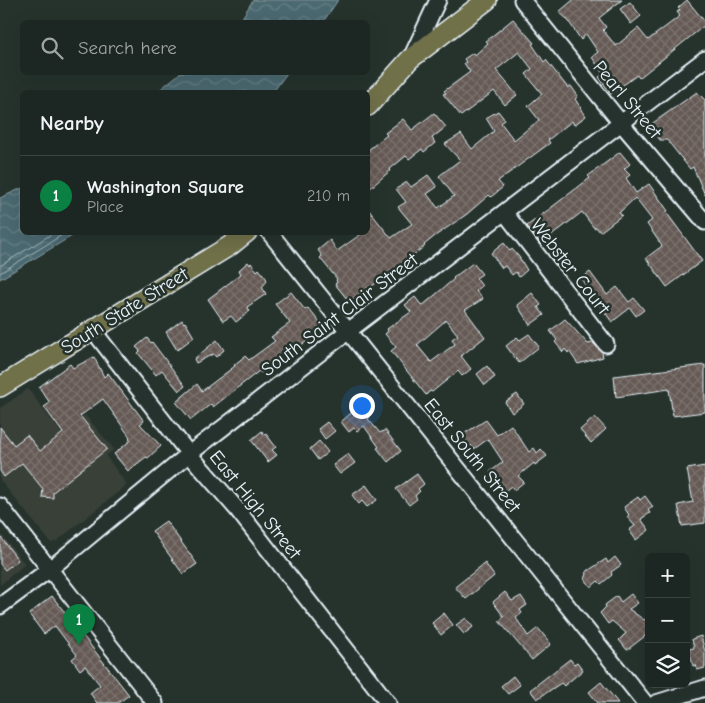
<!DOCTYPE html>
<html lang="en">
<head>
<meta charset="utf-8">
<style>
  body { margin:0; font-family:"Comic Neue",sans-serif; background:#29322f; color:#f1f3f6 }
  .controls { position:absolute; right:15px; bottom:15px; display:grid; overflow:hidden; border-radius:8px; box-shadow:0 5px 20px #0002 }
  .controls button { width:45px; height:45px; display:grid; place-items:center; padding:0; border:0; border-bottom:1px solid #3a4340; background:#1c2622; color:#f1f3f6; font:25px sans-serif }
  .you { position:absolute; left:361px; top:405px; width:18px; height:18px; margin:-12px; border:4px solid #fff; border-radius:50%; background:#1a73e8; box-shadow:0 0 0 8px #1a73e833 }
  .badge { display:grid; place-items:center; width:32px; height:32px; border-radius:50%; background:#0b8043; color:#fff; font-size:16px; font-weight:700 }
  .pin { position:absolute; translate:-50% -41px; filter:drop-shadow(0 1px 2px #0008) }
  .pin::after { content:''; position:absolute; top:26px; width:18px; height:15px; background:inherit; clip-path:polygon(0 0,100% 0,50% 100%) }
  .list { margin:0; padding:0; list-style:none }
  h2 { display:flex; justify-content:space-between; align-items:center; height:65px; margin:0; padding:0 20px; font-size:21px }
  h2 small { font-size:16px; font-weight:400; color:#a0a5a5 }
  .list li { display:grid; grid-template-columns:32px 1fr auto; gap:15px; align-items:center; box-sizing:border-box; height:80px; padding:0 20px; border-top:1px solid #3a4340 }
  .list b { display:block; font-size:19px; white-space:nowrap }
  .list p { margin:0; font-size:16px; white-space:nowrap; color:#a0a5a5 }
  .list em { font-size:16px; font-style:normal; color:#a0a5a5 }
  .icon { flex:none; width:28px; height:28px; fill:none; stroke:currentColor; stroke-width:2; stroke-linecap:round; stroke-linejoin:round }
  .map { position:relative; flex:none; width:705px; height:703px; overflow:hidden }
  .search { position:absolute; background:#1c2622; box-shadow:0 5px 20px #0002; left:20px; top:20px; width:350px; height:55px; display:flex; align-items:center; gap:12px; box-sizing:border-box; padding:0 18px; border-radius:8px; color:#a0a5a5; font-size:19px }
  .panel { position:absolute; background:#1c2622; box-shadow:0 5px 20px #0002; left:20px; top:90px; width:350px; height:145px; border-radius:8px }
  .map>svg:first-child { display:block }
  .built { fill:#393f39 }
  .water { fill:url(#water-waves); stroke:#8a9fa7 }
  .lines { fill:none; stroke-linecap:round; stroke-linejoin:round }
  .shore { stroke:#a9bbc2; stroke-width:1 }
  .building { fill:url(#building-cross-hatch); stroke:#e8f1f8; fill-rule:evenodd }
  .minor-casing { stroke:#e8f1f8; stroke-width:19 }
  .major-casing { stroke:#e8f1f8; stroke-width:22 }
  .minor { stroke:#26332d; stroke-width:15 }
  .major { stroke:#70704a; stroke-width:19 }
  .labels { text-anchor:middle; stroke-width:5; stroke-linejoin:round; paint-order:stroke }
  .street-label { font-size:19px; fill:#e8f1f8; stroke:#26332d }
</style>
</head>
<body>
<div class="map">
<svg width="705" height="703" viewBox="0 0 705 703">
  <defs>
    <pattern id="water-waves" width="16" height="10" patternUnits="userSpaceOnUse" patternTransform="scale(1.25)"><rect width="16" height="10" fill="#4b6971"/><path d="M0 5q4-4 8 0t8 0" fill="none" stroke="#657f86"/></pattern>
    <pattern id="building-cross-hatch" width="8" height="8" patternUnits="userSpaceOnUse" patternTransform="scale(1.25)"><rect width="8" height="8" fill="#655a54"/><path d="M0 0l8 8M0 8l8-8" fill="none" stroke="#7b726d"/></pattern>
  </defs>
  <rect width="100%" height="100%" fill="#26332d"/>
  <filter id="ink" filterUnits="userSpaceOnUse"><feTurbulence type="fractalNoise" baseFrequency=".02" numOctaves="2"/><feDisplacementMap in="SourceGraphic" scale="10" xChannelSelector="R" yChannelSelector="G"/><feConvolveMatrix kernelMatrix="1 2 1 2 8 2 1 2 1" color-interpolation-filters="sRGB"/></filter>
  <g filter="url(#ink)">
    <g class="built">
      <path d="M28 389 62 434 85 415 114 449 106 456 127 485 57 541 51 543 0 480V408Z"/>
      <path d="M0 533 25 564 0 585Z"/>
    </g>
    <g class="water">
      <path d="M253 0H338L323 22H236L242 18Z"/>
      <path d="M180 73V72L287 73 273 92H157Z"/>
      <path d="M22 188V232L77 233 0 279V198Z"/>
    </g>
    <g class="lines">
      <g class="shore">
        <path d="M0 266 55 232"/>
        <path d="M0 273 67 232"/>
      </g>
    </g>
    <g class="building">
      <path d="M573 0H622L599 18 606 27 603 30 616 46 638 28 648 40 680 16 677 12 680 10 678 8 687 0 705 22V25L639 78 637 75 611 94 599 77 603 74 592 57 598 52 586 34 581 40 567 19 559 12Z"/>
      <path d="M630 2 641 16 631 24 620 9Z"/>
      <path d="M513 19 534 43 532 44 544 62 546 60 568 88 571 86 578 96 575 99 586 116 574 125 572 121 548 140 550 143 498 181 503 187 491 197 489 195 467 214 435 236 424 245 425 246 371 287 370 286 351 301 348 297 347 299 335 284 337 282 336 280 337 279 320 258 322 256 318 250 330 240 337 251 364 232H368V209L391 238 412 224 398 207 406 202 396 189 407 182 411 187 428 175 437 187 427 194 438 208 454 196 439 176 460 160 445 144 461 134 472 149 494 131 486 118 498 111 505 120 501 123 514 140 539 120 528 106 542 94 526 74 532 69 519 52 496 70 517 95 505 105 494 91 461 116 443 94 446 93 444 91 470 72 464 63 466 62 464 59 473 53 475 55 488 43 486 41Z"/>
      <path d="M697 92 705 100V195L693 167 690 169 667 140H660L651 128 653 127 650 125Z"/>
      <path d="M434 113 446 127 432 138 435 143 424 152 422 149 409 159 406 156 390 169 391 170 368 190V150L387 135 385 133 403 119 412 130Z"/>
      <path d="M620 152 630 164 624 169 630 175 626 178 636 193 649 184 668 211 666 212 702 261 667 287 646 258 662 246 647 224 652 220 635 198 621 211 619 213 622 215 600 232 596 227 594 228 582 212 541 244 527 226 590 178 588 176Z"/>
      <path d="M504 243 510 251 512 249 519 257 527 270 519 277 516 272 512 275 505 266 502 268 491 253Z"/>
      <path d="M554 255 561 263 558 266 551 257Z"/>
      <path d="M248 262 250 265 251 263 257 271 259 269 266 278 267 281 262 287 266 294 247 307 250 311 236 322 231 316 223 321 208 299 241 274 239 270Z"/>
      <path d="M473 263 482 274 476 278 482 286 476 291 483 299 465 310 485 337 461 356 471 369 462 376 458 371 432 392 430 391 426 395 391 351 396 347 385 334 388 331 387 329 411 312 405 305 415 297 422 306 454 279 453 278ZM446 320 458 335 452 339 455 344 431 362 417 345Z"/>
      <path d="M590 272 607 295 617 287 629 302 634 298 644 310 636 316 630 308 612 322 581 279Z"/>
      <path d="M291 292 305 310 308 308 324 328 287 356 285 354 261 373 259 371 213 407 211 404 191 420 176 402 197 384 202 391 235 366 234 365 245 356 249 360 275 341 271 337 290 323 275 304Z"/>
      <path d="M532 293 541 305 538 307 544 315 530 325 517 305Z"/>
      <path d="M565 319 588 344 593 343 602 352 603 357 578 364 569 351 568 353 565 349 563 352 555 342 557 340 550 331Z"/>
      <path d="M182 320 184 323 185 322 194 337 177 350 166 332Z"/>
      <path d="M529 334 539 347 519 363 506 346 517 337 520 340Z"/>
      <path d="M147 338 151 343 152 342 185 386 179 391 162 370 156 375 138 353 140 351 136 347Z"/>
      <path d="M217 340 224 350 216 357 213 354 196 363 194 359Z"/>
      <path d="M94 357 104 377 108 373 144 421 140 424 161 446 148 458 146 457 128 471 114 454 131 440 129 438 130 437 103 399 80 416 107 449 53 492V498L42 497 43 489 22 463 4 477 0 471V427L14 445 27 435 40 451 63 433 44 407 50 403 39 387 70 364 73 368Z"/>
      <path d="M705 365V412L673 416 669 389 616 397 614 376Z"/>
      <path d="M487 366 495 377 485 385 477 374Z"/>
      <path d="M517 394 524 404 512 413 505 402Z"/>
      <path d="M360 405 370 417 368 419 380 433 385 430 401 451 388 462 377 448 379 447 364 426 357 431 354 428 349 432 341 422Z"/>
      <path d="M595 417 606 429 591 443 580 430Z"/>
      <path d="M486 420 497 435 511 425 529 452 534 448 537 453 541 449 547 456 535 465 534 463 518 476 524 482 514 490 511 486 505 491 490 472 503 462 488 439 474 449 471 445 470 446 462 435Z"/>
      <path d="M327 422 335 431 325 439 318 429Z"/>
      <path d="M262 431 264 435 266 434 276 447 272 450 277 455 268 462 251 440Z"/>
      <path d="M319 441 328 452 318 460 310 449Z"/>
      <path d="M348 454 355 463 340 474 333 465Z"/>
      <path d="M705 466V523L682 526 678 505 693 502 687 469Z"/>
      <path d="M417 474 424 484 418 489 420 491 415 496 417 499 409 505 396 489Z"/>
      <path d="M366 485 377 500 367 507 362 501 359 504 352 495Z"/>
      <path d="M645 496 653 507 648 510 650 513 641 519 649 530 636 540 629 530 635 526 627 517 629 515 624 507 638 497 640 500Z"/>
      <path d="M166 521 197 564 183 574 152 531Z"/>
      <path d="M0 536 18 560 5 570 0 564Z"/>
      <path d="M615 557 621 565 611 572 612 575 601 584 598 581 591 587 585 579 587 574 586 572 606 559 608 563Z"/>
      <path d="M485 563 494 576 466 599 455 587Z"/>
      <path d="M505 592 512 601 521 596 527 605 520 610 522 613 516 618 528 636 538 628 551 644 532 660 499 621 504 617 493 602Z"/>
      <path d="M631 594 638 603 629 609 644 620 649 617V633L627 650 619 640 626 633 612 621 608 624 600 613 606 607 605 605 617 596 621 602Z"/>
      <path d="M52 596 129 695 118 703H97L90 693 100 685 85 666 80 670 72 659 77 655 55 626 44 634 29 614Z"/>
      <path d="M444 613 453 625 441 635 432 623Z"/>
      <path d="M466 618 473 627 464 634 456 625Z"/>
      <path d="M701 636 705 652V668L697 670 696 665 693 666 689 649 694 648 692 639Z"/>
      <path d="M570 659 574 664 577 662 583 670 564 686 561 683 537 699 530 690Z"/>
      <path d="M513 676 520 685 508 694 501 686Z"/>
      <path d="M601 682 618 703H598L589 692Z"/>
    </g>
    <g class="lines">
      <defs>
        <g id="minor">
          <path d="M522 0 621 123 705 222"/>
          <path d="M411 58 438 0"/>
          <path d="M505 213 606 344"/>
          <path d="M269 232 645 703"/>
          <path d="M92 329 189 454 236 508 388 703"/>
          <path d="M0 506 155 703"/>
          <path d="M0 606 50 569 189 454 347 332 705 59"/>
          <path d="M656 703 705 688"/>
        </g>
        <g id="major">
          <path d="M368 106 410 59 487 0"/>
          <path d="M0 387 231 245 247 232"/>
        </g>
      </defs>
      <use href="#minor" class="minor-casing"/>
      <use href="#major" class="major-casing"/>
      <use href="#minor" class="minor"/>
      <use href="#major" class="major"/>
    </g>
  </g>
  <g class="labels">
    <g class="street-label">
      <text transform="translate(628 99) rotate(50)" y="7">Pearl Street</text>
      <text transform="translate(571 266) rotate(52)" y="7">Webster Court</text>
      <text transform="translate(124 310) rotate(-32)" y="7">South State Street</text>
      <text transform="translate(339 314) rotate(-37)" y="7">South Saint Clair Street</text>
      <text transform="translate(473 455) rotate(51)" y="7">East South Street</text>
      <text transform="translate(256 504) rotate(51)" y="7">East High Street</text>
    </g>
  </g>
</svg>
<div class="controls">
<button>+</button>
<button>−</button>
<button><svg class="icon" aria-label="layers" viewBox="0 0 24 24"><path d="M12 4l9 5-9 5-9-5zM3 14l9 5 9-5"/></svg></button>
</div>
<div class="you"></div>
<div class="pin badge" style="left:79px;top:645px">1</div>
<div class="search"><svg class="icon" aria-label="search" viewBox="0 0 24 24"><circle cx="10" cy="10" r="6"/><path d="M15 15l6 6"/></svg>Search here</div>
<section class="panel">
<h2>Nearby<small></small></h2>
<ul class="list">
<li><span class="badge">1</span><div><b>Washington Square</b><p>Place</p></div><em>210 m</em></li>
</ul>
</section>
</div>
</body>
</html>
